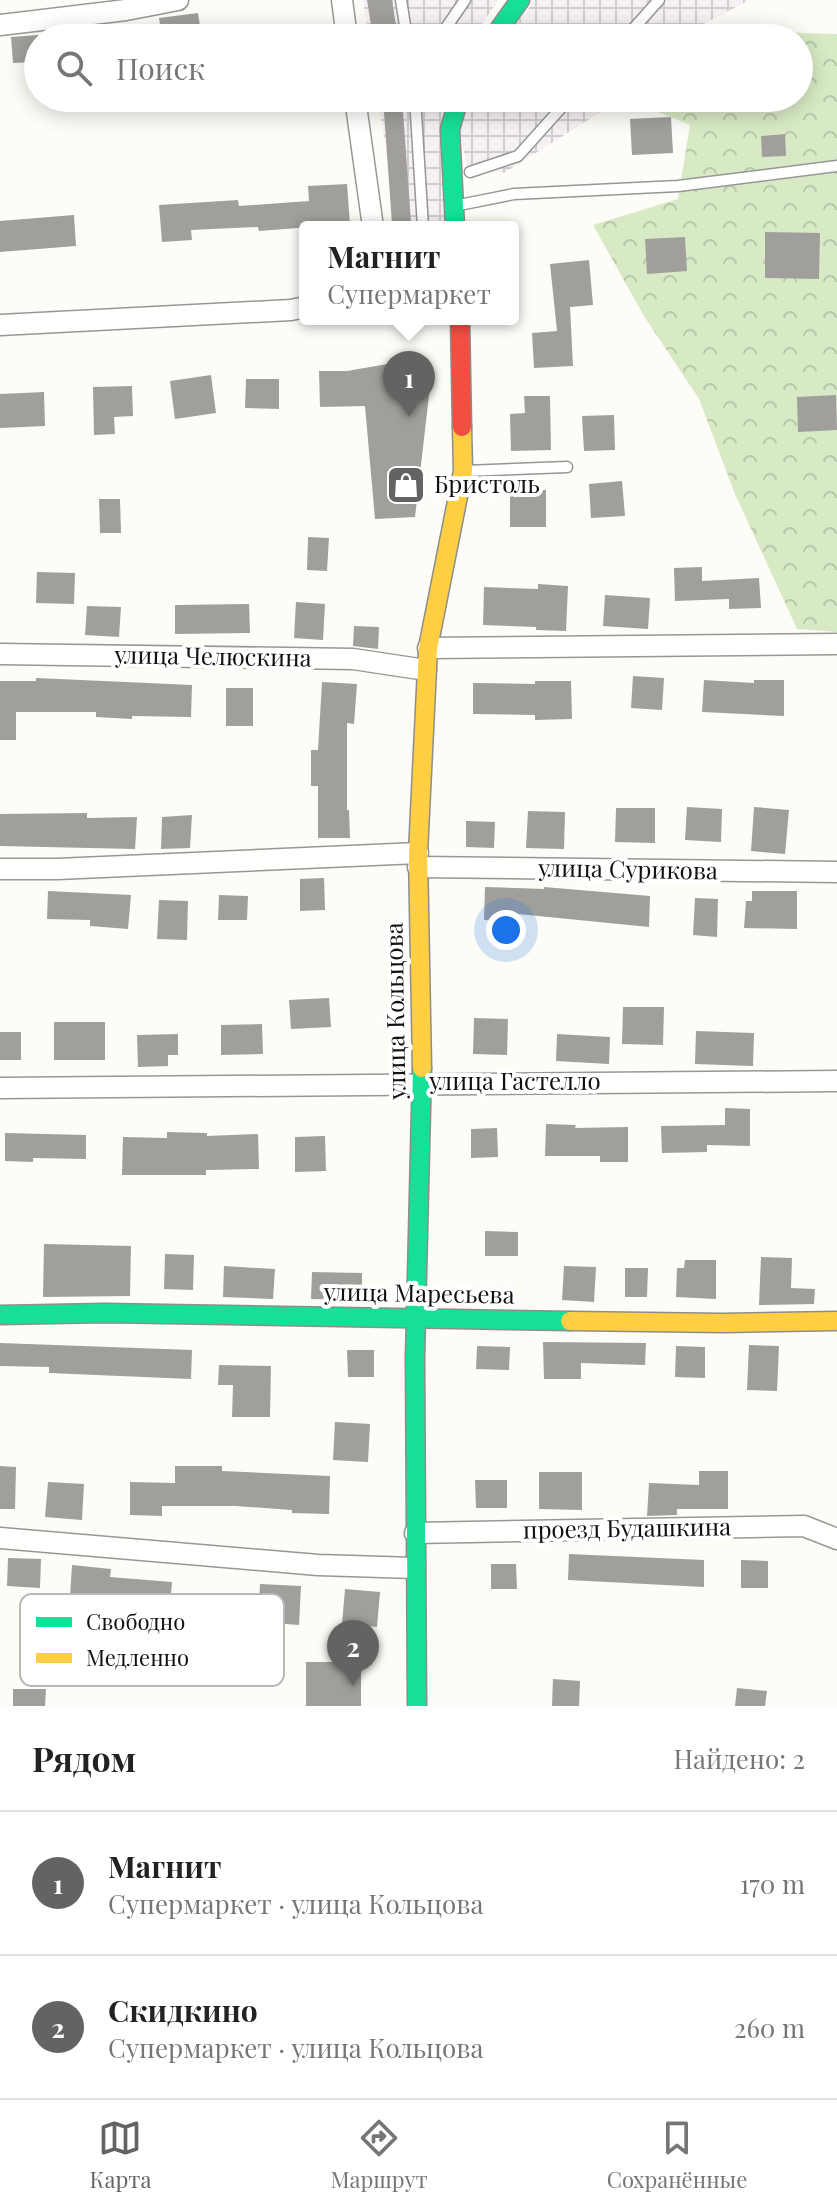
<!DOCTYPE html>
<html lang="ru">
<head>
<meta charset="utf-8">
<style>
  body { margin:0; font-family:"Playfair Display",serif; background:#f2f2f2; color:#222 }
  .you { position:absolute; left:506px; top:930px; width:28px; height:28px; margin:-20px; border:6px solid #fff; border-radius:50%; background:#1a73e8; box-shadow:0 0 0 12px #1a73e833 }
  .badge { display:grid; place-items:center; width:52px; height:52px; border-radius:50%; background:#646362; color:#fff; font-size:26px; font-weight:700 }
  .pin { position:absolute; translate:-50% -66px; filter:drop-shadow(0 2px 4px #0008) }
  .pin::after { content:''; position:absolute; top:42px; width:28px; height:24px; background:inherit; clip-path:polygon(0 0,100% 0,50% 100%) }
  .popup { position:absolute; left:299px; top:221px; width:220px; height:104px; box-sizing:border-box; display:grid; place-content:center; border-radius:8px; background:#fff; filter:drop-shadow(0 2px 6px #0005); font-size:26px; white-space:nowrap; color:#767676 }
  .popup b { font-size:30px; color:#222 }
  .popup::after { content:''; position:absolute; left:50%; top:100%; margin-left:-16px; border:16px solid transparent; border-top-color:#fff }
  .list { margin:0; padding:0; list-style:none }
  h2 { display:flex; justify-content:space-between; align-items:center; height:104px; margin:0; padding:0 32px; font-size:34px }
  h2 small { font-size:26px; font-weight:400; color:#767676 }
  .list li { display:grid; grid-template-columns:52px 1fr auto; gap:24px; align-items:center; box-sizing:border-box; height:144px; padding:0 32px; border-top:2px solid #e0e0e0 }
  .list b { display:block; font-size:30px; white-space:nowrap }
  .list p { margin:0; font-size:26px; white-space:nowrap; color:#767676 }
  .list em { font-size:26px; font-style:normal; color:#767676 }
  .icon { flex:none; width:44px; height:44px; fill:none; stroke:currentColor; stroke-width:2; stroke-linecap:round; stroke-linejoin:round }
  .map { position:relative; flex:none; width:837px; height:1706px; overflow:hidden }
  .search { position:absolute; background:#fff; box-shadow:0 4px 20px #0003; left:24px; right:24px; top:24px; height:88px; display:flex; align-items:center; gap:20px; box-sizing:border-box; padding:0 28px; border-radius:44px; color:#767676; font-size:30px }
  .sheet { height:392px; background:#fff }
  nav { display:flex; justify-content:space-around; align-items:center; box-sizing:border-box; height:112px; border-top:2px solid #e0e0e0; background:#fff; font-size:22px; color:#767676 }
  nav a { display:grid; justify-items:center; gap:4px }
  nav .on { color:#646362 }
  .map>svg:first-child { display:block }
  .industrial { fill:url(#industrial-grid) }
  .forest { fill:url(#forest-crowns) }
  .building { fill:#a19f9c }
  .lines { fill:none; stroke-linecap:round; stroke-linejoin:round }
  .lane-casing { stroke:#979795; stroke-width:13 }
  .street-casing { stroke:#979795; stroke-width:23 }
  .fast-casing { stroke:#8e8d8b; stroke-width:21 }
  .slow-casing { stroke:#8e8d8b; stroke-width:21 }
  .jam-casing { stroke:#8e8d8b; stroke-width:21 }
  .lane { stroke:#fffffe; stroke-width:10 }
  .street { stroke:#fffffe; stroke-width:20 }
  .fast { stroke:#16e098; stroke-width:18 }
  .slow { stroke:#ffcf43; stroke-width:18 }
  .jam { stroke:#f24e42; stroke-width:18 }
  .labels { text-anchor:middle; stroke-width:8; stroke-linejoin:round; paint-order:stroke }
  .poi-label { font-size:24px; fill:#111; stroke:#fff; text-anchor:start }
  .street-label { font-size:24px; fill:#111; stroke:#fff }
  .key { fill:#fff; stroke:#b8b8b8; stroke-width:2 }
  .key-label { font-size:22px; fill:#111 }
</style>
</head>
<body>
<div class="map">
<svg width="837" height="1706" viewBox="0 0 837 1706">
  <defs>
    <pattern id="industrial-grid" width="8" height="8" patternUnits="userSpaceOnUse" patternTransform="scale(2)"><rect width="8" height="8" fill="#f5f0f3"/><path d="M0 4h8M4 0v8" fill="none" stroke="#d1cdcf"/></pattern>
    <pattern id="forest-crowns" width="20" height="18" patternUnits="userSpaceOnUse" patternTransform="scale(2)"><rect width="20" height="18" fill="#d8eac5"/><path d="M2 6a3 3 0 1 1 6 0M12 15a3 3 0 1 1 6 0" fill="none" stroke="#b8c8a8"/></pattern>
  </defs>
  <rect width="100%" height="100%" fill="#fdfcf7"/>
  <g class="industrial">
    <path d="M363 0H498L473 38H369Z"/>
    <path d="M535 0H749L700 26 687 38H505Z"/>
    <path d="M378 98H445V227H398Z"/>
    <path d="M466 98H623L504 173 467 166 460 133Z"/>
  </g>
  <path class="forest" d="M704 30 837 34V632L797 629 735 494 699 399 644 316 593 225 678 199 690 125 629 100 631 98H799V38H695Z"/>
  <g class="building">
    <path d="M367 0H392L398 38H373Z"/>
    <path d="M198 13 202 38H162L159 18Z"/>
    <path d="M38 35V62L13 63 11 37Z"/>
    <path d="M383 98H402L411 222 392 224Z"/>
    <path d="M671 117 673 153 632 155 630 119Z"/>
    <path d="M785 134 786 156 762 157 761 136Z"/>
    <path d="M347 184 350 224 259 231 258 227 191 230 192 240 162 242 159 205 238 200 239 206 309 201 308 186Z"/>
    <path d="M74 215 76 246 0 252V221Z"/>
    <path d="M765 232 820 233 819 279 765 278Z"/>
    <path d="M685 237 687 271 647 274 645 239Z"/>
    <path d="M589 260 593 305 570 307 573 366 534 368 532 333 557 331 550 264Z"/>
    <path d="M399 362 431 378 415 517 375 519 365 406 320 407 319 371H347Z"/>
    <path d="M211 375 216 413 175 419 170 381Z"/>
    <path d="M246 379H279V409L245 408Z"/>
    <path d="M132 386 133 416 114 417 115 434 94 435 93 387Z"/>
    <path d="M44 392 45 426 0 428V394Z"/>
    <path d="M836 395 837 430 798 432 797 397Z"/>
    <path d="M524 396H550L551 450 511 451 510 414 525 413Z"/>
    <path d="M614 415 615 450 584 451 582 416Z"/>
    <path d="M622 481 625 516 591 518 589 484Z"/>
    <path d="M510 489 546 490V527H510Z"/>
    <path d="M99 499H120L121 533H100Z"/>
    <path d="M308 537 329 538 327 571 307 570Z"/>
    <path d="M702 567V581L759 578 761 608 729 609V599L675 601 674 568Z"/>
    <path d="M37 572 75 573 74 604 36 603Z"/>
    <path d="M538 584 568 586 566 631 536 630V627L483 625 484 587 538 589Z"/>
    <path d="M605 595 650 598 648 629 603 626Z"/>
    <path d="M296 602 325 604 323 640 294 638Z"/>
    <path d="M249 604 250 633 175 634V605Z"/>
    <path d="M87 606 121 607 119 637 85 635Z"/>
    <path d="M354 626 379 627 378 649 353 646Z"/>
    <path d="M633 676 664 678 662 710 631 708Z"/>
    <path d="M36 678 192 685 191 717 132 716V719L96 717V712H16V740H0V681H36Z"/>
    <path d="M704 680 754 683V680H784V716L702 712Z"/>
    <path d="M535 681H571L572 719 535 720V715L473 714V683L535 684Z"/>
    <path d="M322 682 357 684 354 724 347 723V810H349L350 838H318V786H311V750H318Z"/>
    <rect x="226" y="688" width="27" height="38"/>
    <path d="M687 807 722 809 721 842 685 840Z"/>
    <path d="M754 807 789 810 785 854 751 851Z"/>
    <path d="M616 808H655V843L615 842Z"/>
    <path d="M528 811 565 812 564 849 526 848Z"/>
    <path d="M87 813V818L137 817 135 849 0 846V814Z"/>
    <path d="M192 815 190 848 161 849 162 817Z"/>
    <path d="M466 821 495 822 494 848 466 847Z"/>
    <path d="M324 878 325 910 300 911V879Z"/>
    <path d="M485 887 544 889V887L650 896 649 927 518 914V921L484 920Z"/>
    <path d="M48 891 131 895 128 929 90 926V920L47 919Z"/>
    <path d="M752 891H797V929L744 928 746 901H752Z"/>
    <path d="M219 895 248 896 247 920H218Z"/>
    <path d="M695 898 718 899 717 937 693 935Z"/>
    <path d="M159 900 188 901 187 940 157 939Z"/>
    <path d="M329 998 331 1027 291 1029 289 1000Z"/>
    <path d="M623 1007H664L663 1045 622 1044Z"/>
    <path d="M474 1018 508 1019 507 1055 473 1054Z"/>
    <rect x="54" y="1022" width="51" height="38"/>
    <path d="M262 1024 263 1054 221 1055V1025Z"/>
    <path d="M696 1031 754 1033 753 1066 695 1064Z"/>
    <rect x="0" y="1032" width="21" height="28"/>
    <path d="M178 1034V1055H168V1066L138 1067 137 1035Z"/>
    <path d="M557 1034 610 1037 609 1064 556 1061Z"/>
    <path d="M725 1108 750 1109V1146L707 1145V1152L662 1153 661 1126 725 1125Z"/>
    <path d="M546 1124 576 1125 575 1128 628 1127V1162H600V1156H545Z"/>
    <path d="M497 1128 498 1157 471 1158V1129Z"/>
    <path d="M167 1132 207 1133V1136L258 1134 259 1169 206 1170V1175H122L123 1137 167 1138Z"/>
    <path d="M5 1133 86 1135V1159L33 1158V1162L5 1161Z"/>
    <path d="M325 1136 326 1171 295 1172V1137Z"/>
    <path d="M485 1231 518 1232V1256H485Z"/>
    <path d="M44 1244 131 1246 130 1296 43 1297Z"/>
    <path d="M165 1254 194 1255 193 1290 164 1289Z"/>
    <path d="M761 1257 792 1258 791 1288 815 1289 814 1304 759 1305Z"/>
    <path d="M685 1260H716V1299L676 1297 677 1268H684Z"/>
    <path d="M224 1266 275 1269 273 1299 223 1297Z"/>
    <path d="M564 1266 596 1267 594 1302 562 1300Z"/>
    <path d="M625 1268H648L647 1297H625Z"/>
    <path d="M312 1272 362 1273V1300L311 1299Z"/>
    <path d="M543 1342 646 1343 645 1365 581 1363V1379H544Z"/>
    <path d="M0 1343 192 1350 191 1379 49 1373V1367L0 1366Z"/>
    <path d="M749 1345 779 1346 777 1391 747 1390Z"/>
    <path d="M477 1346 510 1347 509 1370 476 1369Z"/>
    <path d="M676 1346 705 1347V1378L675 1377Z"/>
    <path d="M347 1350H374V1377H348Z"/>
    <path d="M219 1365 271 1366 270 1417H232L233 1385H218Z"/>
    <path d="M335 1422 370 1424 368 1462 333 1460Z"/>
    <path d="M0 1466 16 1467 15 1509H0Z"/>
    <path d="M175 1466H222V1471L330 1476 329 1514 292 1513V1510L236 1506H162V1516L130 1515V1482L175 1483Z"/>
    <path d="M699 1471H728V1509H677V1515L647 1516 649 1483 699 1485Z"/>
    <path d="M539 1472H582V1510L539 1509Z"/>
    <path d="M475 1480H507V1508H476Z"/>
    <path d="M48 1482 84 1484 82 1520 45 1517Z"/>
    <path d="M569 1554 704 1560V1587L568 1580Z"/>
    <path d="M8 1558 41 1559 40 1588 7 1586Z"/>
    <path d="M741 1560 768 1561V1588H741Z"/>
    <path d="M491 1564H516L517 1589H491Z"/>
    <path d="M72 1565 111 1569 110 1577 172 1582 169 1616 134 1613 135 1604 70 1597Z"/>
    <path d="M260 1584 301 1586 299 1625 258 1622Z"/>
    <path d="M345 1589 380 1592 377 1627 342 1624Z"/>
    <rect x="306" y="1662" width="55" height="44"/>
    <path d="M553 1679 580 1681 579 1706H552Z"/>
    <path d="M737 1688 767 1691 765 1706H735Z"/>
    <path d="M13 1689H46L45 1706H13Z"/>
  </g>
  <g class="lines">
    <defs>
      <g id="lane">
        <path d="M401 0 407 38"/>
        <path d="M439 38 465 0"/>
        <path d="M625 38 659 0"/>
        <path d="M415 98 423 227"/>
        <path d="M470 172 518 156 570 98"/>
        <path d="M454 206 514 194 678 186 837 166"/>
        <path d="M465 471 567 467"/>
      </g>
      <g id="street">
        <path d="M342 0 347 38"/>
        <path d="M0 25 126 10 178 0"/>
        <path d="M355 98 373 227"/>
        <path d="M0 325 291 310 305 307"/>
        <path d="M428 648 837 644"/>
        <path d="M0 654 353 659 426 670"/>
        <path d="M418 867 837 872"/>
        <path d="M0 869H57L418 853"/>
        <path d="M0 1088 837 1081"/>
        <path d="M415 1533 804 1526 837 1539"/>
        <path d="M0 1538 318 1565 415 1568"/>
      </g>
      <g id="fast">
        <path d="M493 38 520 0"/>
        <path d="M455 227 450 129 459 98"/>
        <path d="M0 1315 105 1313 570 1321"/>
        <path d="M417 1706 415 1358 422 1068"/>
      </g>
      <g id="slow">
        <path d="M422 1068 418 853 428 648 463 471 462 427"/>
        <path d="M570 1321 722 1323 837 1321"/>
      </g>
      <path id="jam" d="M460 319 462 427"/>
    </defs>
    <use href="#lane" class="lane-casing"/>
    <use href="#street" class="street-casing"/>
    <use href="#fast" class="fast-casing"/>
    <use href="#slow" class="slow-casing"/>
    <use href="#jam" class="jam-casing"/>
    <use href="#lane" class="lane"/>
    <use href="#street" class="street"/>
    <use href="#fast" class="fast"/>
    <use href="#slow" class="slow"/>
    <use href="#jam" class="jam"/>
  </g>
  <defs>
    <symbol id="shop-square" viewBox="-11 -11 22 22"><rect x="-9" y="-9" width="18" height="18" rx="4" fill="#646362" stroke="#fff"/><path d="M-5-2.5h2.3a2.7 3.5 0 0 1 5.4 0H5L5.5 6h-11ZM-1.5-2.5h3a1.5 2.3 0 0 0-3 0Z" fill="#fff"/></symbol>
  </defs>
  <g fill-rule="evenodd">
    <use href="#shop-square" x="384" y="463" width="44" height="44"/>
  </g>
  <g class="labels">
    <g class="poi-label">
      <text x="434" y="493">Бристоль</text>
    </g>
    <g class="street-label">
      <text transform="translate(213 657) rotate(1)" y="8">улица Челюскина</text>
      <text transform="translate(628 870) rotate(1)" y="8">улица Сурикова</text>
      <text transform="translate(396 1011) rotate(-91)" y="8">улица Кольцова</text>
      <text x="515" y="1090">улица Гастелло</text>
      <text transform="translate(419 1294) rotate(1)" y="8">улица Маресьева</text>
      <text transform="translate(627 1529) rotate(-1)" y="8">проезд Будашкина</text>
    </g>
  </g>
  <rect x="20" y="1594" width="264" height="92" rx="12" class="key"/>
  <rect x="36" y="1617" width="36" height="10" fill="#16e098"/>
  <rect x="36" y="1653" width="36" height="10" fill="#ffcf43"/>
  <g class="key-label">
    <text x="86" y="1630">Свободно</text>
    <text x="86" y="1666">Медленно</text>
  </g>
</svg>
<div class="you"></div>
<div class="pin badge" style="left:409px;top:417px">1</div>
<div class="popup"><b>Магнит</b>Супермаркет</div>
<div class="pin badge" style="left:353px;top:1686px">2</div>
<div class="search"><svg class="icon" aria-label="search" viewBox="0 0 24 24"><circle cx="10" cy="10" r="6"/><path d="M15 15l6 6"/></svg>Поиск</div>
</div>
<section class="sheet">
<h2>Рядом<small>Найдено: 2</small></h2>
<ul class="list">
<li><span class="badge">1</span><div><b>Магнит</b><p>Супермаркет · улица Кольцова</p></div><em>170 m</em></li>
<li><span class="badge">2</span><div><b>Скидкино</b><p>Супермаркет · улица Кольцова</p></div><em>260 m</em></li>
</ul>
</section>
<nav>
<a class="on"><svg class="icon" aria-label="map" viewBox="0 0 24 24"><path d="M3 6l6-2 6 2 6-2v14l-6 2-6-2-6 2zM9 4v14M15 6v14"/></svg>Карта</a>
<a><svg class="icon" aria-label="directions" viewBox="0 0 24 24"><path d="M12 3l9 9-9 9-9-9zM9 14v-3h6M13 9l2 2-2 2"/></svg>Маршрут</a>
<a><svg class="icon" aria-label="saved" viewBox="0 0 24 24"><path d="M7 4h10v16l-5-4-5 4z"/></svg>Сохранённые</a>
</nav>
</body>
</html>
